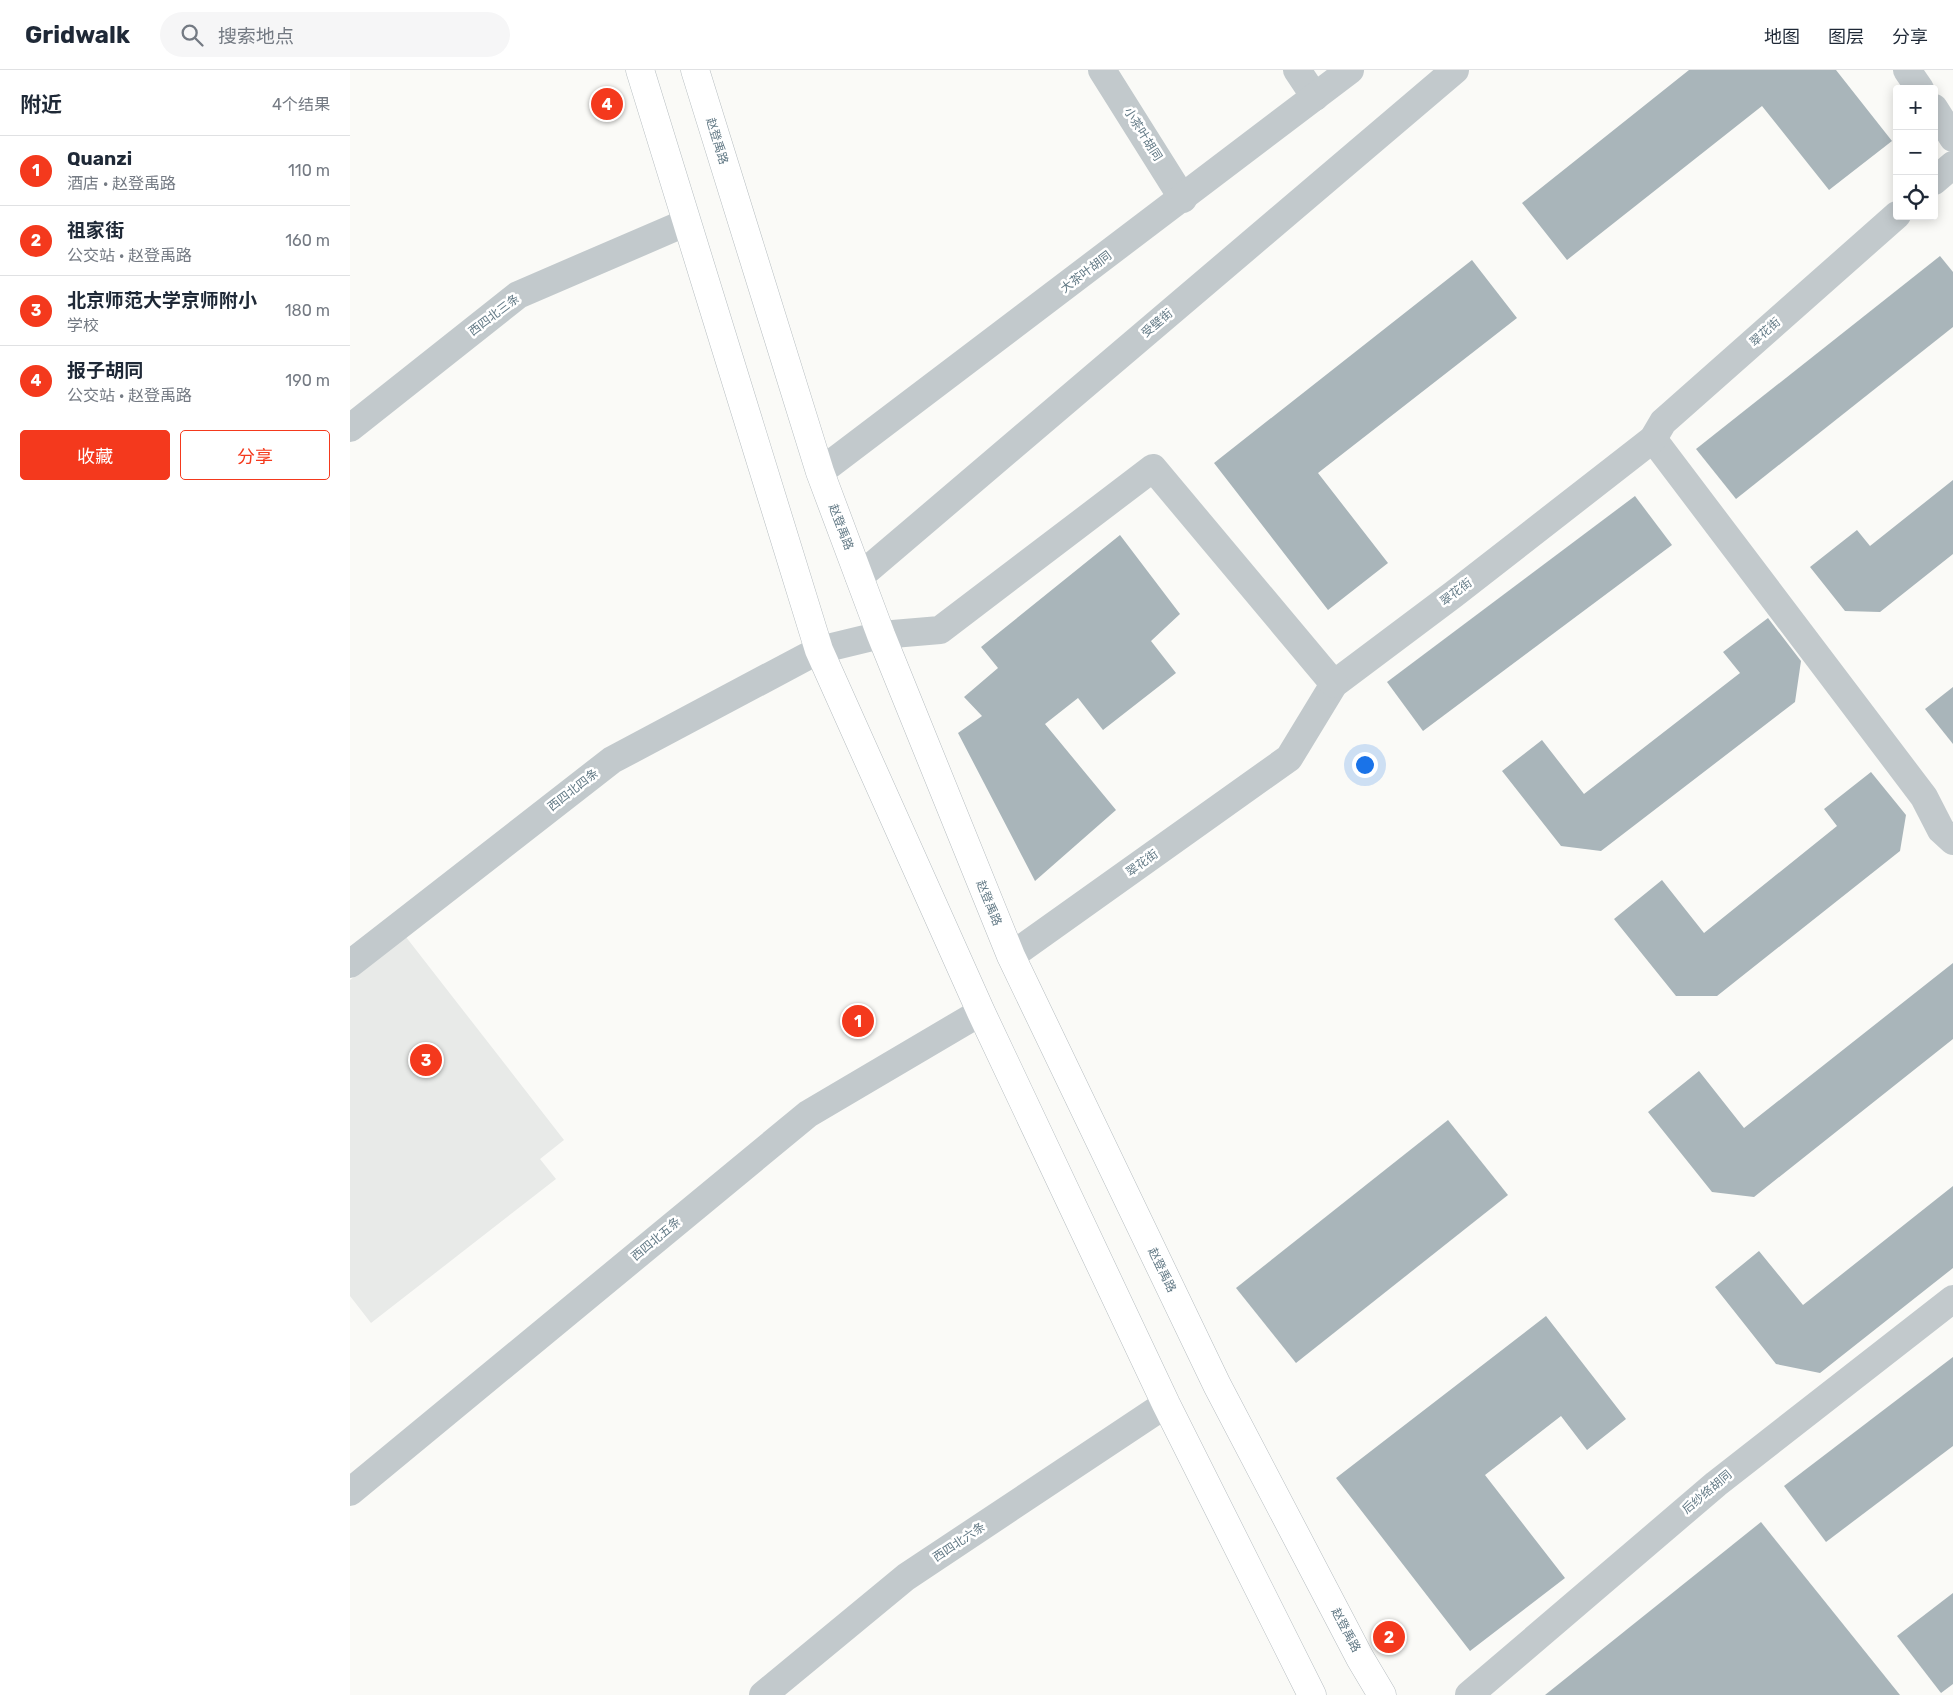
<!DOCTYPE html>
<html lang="zh">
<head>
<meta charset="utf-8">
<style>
  body { margin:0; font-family:Rubik,"Noto Sans SC",sans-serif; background:#f6f6f7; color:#1f2937 }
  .controls { position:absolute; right:15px; top:15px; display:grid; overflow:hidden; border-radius:5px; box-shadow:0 2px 12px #0003 }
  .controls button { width:45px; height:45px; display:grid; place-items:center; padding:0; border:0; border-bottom:1px solid #e0e1e3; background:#fff; color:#1f2937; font:25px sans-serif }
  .you { position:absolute; left:1014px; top:694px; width:18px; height:18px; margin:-12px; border:4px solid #fff; border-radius:50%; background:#1a73e8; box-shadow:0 0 0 8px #1a73e833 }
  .badge { display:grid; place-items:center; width:32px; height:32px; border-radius:50%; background:#f4391d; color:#fff; font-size:16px; font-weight:700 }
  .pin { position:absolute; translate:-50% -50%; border:2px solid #fff; box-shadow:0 1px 5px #0006 }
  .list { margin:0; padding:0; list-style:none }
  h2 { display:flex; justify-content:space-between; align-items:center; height:65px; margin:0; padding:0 20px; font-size:21px }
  h2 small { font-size:16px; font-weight:400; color:#747a83 }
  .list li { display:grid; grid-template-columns:32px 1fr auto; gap:15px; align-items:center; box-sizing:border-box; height:70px; padding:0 20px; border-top:1px solid #e0e1e3 }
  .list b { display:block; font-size:19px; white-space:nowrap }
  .list p { margin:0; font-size:16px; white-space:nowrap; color:#747a83 }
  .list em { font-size:16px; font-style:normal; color:#747a83 }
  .actions { display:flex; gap:10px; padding:15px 20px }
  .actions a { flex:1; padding:11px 0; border:1px solid #f4391d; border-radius:5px; text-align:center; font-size:18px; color:#f4391d }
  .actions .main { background:#f4391d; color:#fff }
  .icon { flex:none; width:28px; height:28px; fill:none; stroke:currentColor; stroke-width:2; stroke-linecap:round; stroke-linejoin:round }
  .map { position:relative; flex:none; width:1603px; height:1625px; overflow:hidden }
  header { display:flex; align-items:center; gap:30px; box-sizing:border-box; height:70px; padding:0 25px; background:#fff; border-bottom:1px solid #e0e1e3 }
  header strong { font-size:24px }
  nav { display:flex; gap:28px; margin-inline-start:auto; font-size:18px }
  .search { width:350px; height:45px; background:#f6f6f7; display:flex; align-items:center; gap:12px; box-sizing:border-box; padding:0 18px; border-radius:28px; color:#747a83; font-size:19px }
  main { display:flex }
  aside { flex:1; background:#fff }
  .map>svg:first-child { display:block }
  .built { fill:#e8eae8 }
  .building { fill:#a9b5ba }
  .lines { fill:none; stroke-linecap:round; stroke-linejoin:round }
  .major-casing { stroke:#b6bdc0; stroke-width:29 }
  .minor { stroke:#c2c9cc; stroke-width:28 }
  .major { stroke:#fff; stroke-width:28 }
  .labels { text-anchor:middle; stroke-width:5; stroke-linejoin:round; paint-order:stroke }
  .street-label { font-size:12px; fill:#627985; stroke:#fff }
</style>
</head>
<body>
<header>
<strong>Gridwalk</strong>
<div class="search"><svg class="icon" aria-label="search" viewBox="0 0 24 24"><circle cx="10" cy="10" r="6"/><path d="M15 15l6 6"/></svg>搜索地点</div>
<nav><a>地图</a><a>图层</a><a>分享</a></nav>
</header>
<main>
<aside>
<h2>附近<small>4个结果</small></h2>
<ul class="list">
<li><span class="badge">1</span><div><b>Quanzi</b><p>酒店 · 赵登禹路</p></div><em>110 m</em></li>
<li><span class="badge">2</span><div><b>祖家街</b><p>公交站 · 赵登禹路</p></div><em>160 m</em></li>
<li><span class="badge">3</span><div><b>北京师范大学京师附小</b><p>学校</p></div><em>180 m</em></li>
<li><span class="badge">4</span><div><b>报子胡同</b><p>公交站 · 赵登禹路</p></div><em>190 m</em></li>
</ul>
<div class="actions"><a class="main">收藏</a><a>分享</a></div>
</aside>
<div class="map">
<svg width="1603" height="1625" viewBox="0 0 1603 1625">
  <rect width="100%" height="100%" fill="#fafaf7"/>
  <path class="built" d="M56 867 214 1070 190 1089 206 1109 21 1253 0 1226V910Z"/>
  <g class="building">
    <path d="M1339 0H1486L1542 71 1479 120 1412 36 1217 190 1172 133Z"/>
    <path d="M1590 186 1603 202V257L1386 429 1346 379Z"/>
    <path d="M1122 190 1167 248 968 403 1038 493 978 540 864 393Z"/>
    <path d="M1603 410V484L1530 542 1495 541 1460 497 1507 460 1520 476Z"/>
    <path d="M1285 426 1322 475 1073 661 1037 612Z"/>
    <path d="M770 465 830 544 801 571 826 603 753 660 728 628 695 654 766 740 685 811 608 663 632 646 614 627 648 598 631 577Z"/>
    <path d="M1418 548 1451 591 1445 632 1251 781 1211 776 1152 701 1192 670 1234 724 1390 603 1373 582Z"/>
    <path d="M1603 617V674L1575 639Z"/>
    <path d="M1521 702 1556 745 1550 781 1367 926H1326L1264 849 1312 810 1354 863 1487 756 1474 739Z"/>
    <path d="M1603 893V969L1404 1127 1362 1122 1298 1042 1349 1001 1394 1058Z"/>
    <path d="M1098 1050 1158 1125 946 1293 886 1218Z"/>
    <path d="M1603 1116V1198L1470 1303 1426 1294 1365 1217 1409 1181 1453 1235Z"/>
    <path d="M1196 1246 1276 1349 1237 1380 1211 1346 1135 1405 1215 1508 1120 1581 986 1408Z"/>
    <path d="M1603 1287V1376L1476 1472 1434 1416Z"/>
    <path d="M1411 1452 1550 1625H1195Z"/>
    <path d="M1603 1523V1614L1591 1623 1547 1566Z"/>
  </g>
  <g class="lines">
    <defs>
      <g id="major">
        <path d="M290 0 469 580 631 942 816 1334 962 1625"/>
        <path d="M345 0 470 402 531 565 661 886 867 1315 1010 1588 1032 1625"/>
      </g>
    </defs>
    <use href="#major" class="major-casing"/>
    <g class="minor">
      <path d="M752 0 833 129"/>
      <path d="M947 0 965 27"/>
      <path d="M1557 0 1570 19"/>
      <path d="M1584 38 1603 68"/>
      <path d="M1584 111 1603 95"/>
      <path d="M0 358 168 225 335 153"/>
      <path d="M1303 369 1574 727 1591 760 1603 771"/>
      <path d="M470 402 1000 0"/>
      <path d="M509 507 1105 0"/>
      <path d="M661 886 939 688 984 614 1104 524 1303 369 1313 352 1547 145"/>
      <path d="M0 894 262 690 469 580 531 565 590 560 803 398 984 614"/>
      <path d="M0 1422 458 1044 631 942"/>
      <path d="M413 1625 556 1507 816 1334"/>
      <path d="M1119 1625 1366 1414 1603 1229"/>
    </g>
    <use href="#major" class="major"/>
  </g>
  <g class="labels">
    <g class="street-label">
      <text transform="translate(793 64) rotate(58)" y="4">小茶叶胡同</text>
      <text transform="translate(367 71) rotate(73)" y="4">赵登禹路</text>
      <text transform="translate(736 202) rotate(-37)" y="4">大茶叶胡同</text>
      <text transform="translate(144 245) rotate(-37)" y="4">西四北三条</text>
      <text transform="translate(807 253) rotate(-40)" y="4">受壁街</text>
      <text transform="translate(1415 262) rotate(-42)" y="4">翠花街</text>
      <text transform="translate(491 457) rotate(69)" y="4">赵登禹路</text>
      <text transform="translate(1106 522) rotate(-37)" y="4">翠花街</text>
      <text transform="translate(223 720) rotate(-38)" y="4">西四北四条</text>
      <text transform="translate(792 793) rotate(-36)" y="4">翠花街</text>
      <text transform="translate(639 833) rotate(68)" y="4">赵登禹路</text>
      <text transform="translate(306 1169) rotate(-40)" y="4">西四北五条</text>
      <text transform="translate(812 1200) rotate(64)" y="4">赵登禹路</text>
      <text transform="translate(1357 1422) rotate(-40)" y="4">后纱络胡同</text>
      <text transform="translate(609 1472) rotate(-34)" y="4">西四北六条</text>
      <text transform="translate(996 1560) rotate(62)" y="4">赵登禹路</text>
    </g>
  </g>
</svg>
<div class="controls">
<button>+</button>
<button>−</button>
<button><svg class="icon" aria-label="locate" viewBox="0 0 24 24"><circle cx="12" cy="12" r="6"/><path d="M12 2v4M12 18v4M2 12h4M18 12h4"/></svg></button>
</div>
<div class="you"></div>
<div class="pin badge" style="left:508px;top:951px">1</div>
<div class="pin badge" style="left:1039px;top:1567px">2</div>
<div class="pin badge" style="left:76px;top:990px">3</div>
<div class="pin badge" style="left:257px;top:34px">4</div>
</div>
</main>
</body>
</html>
